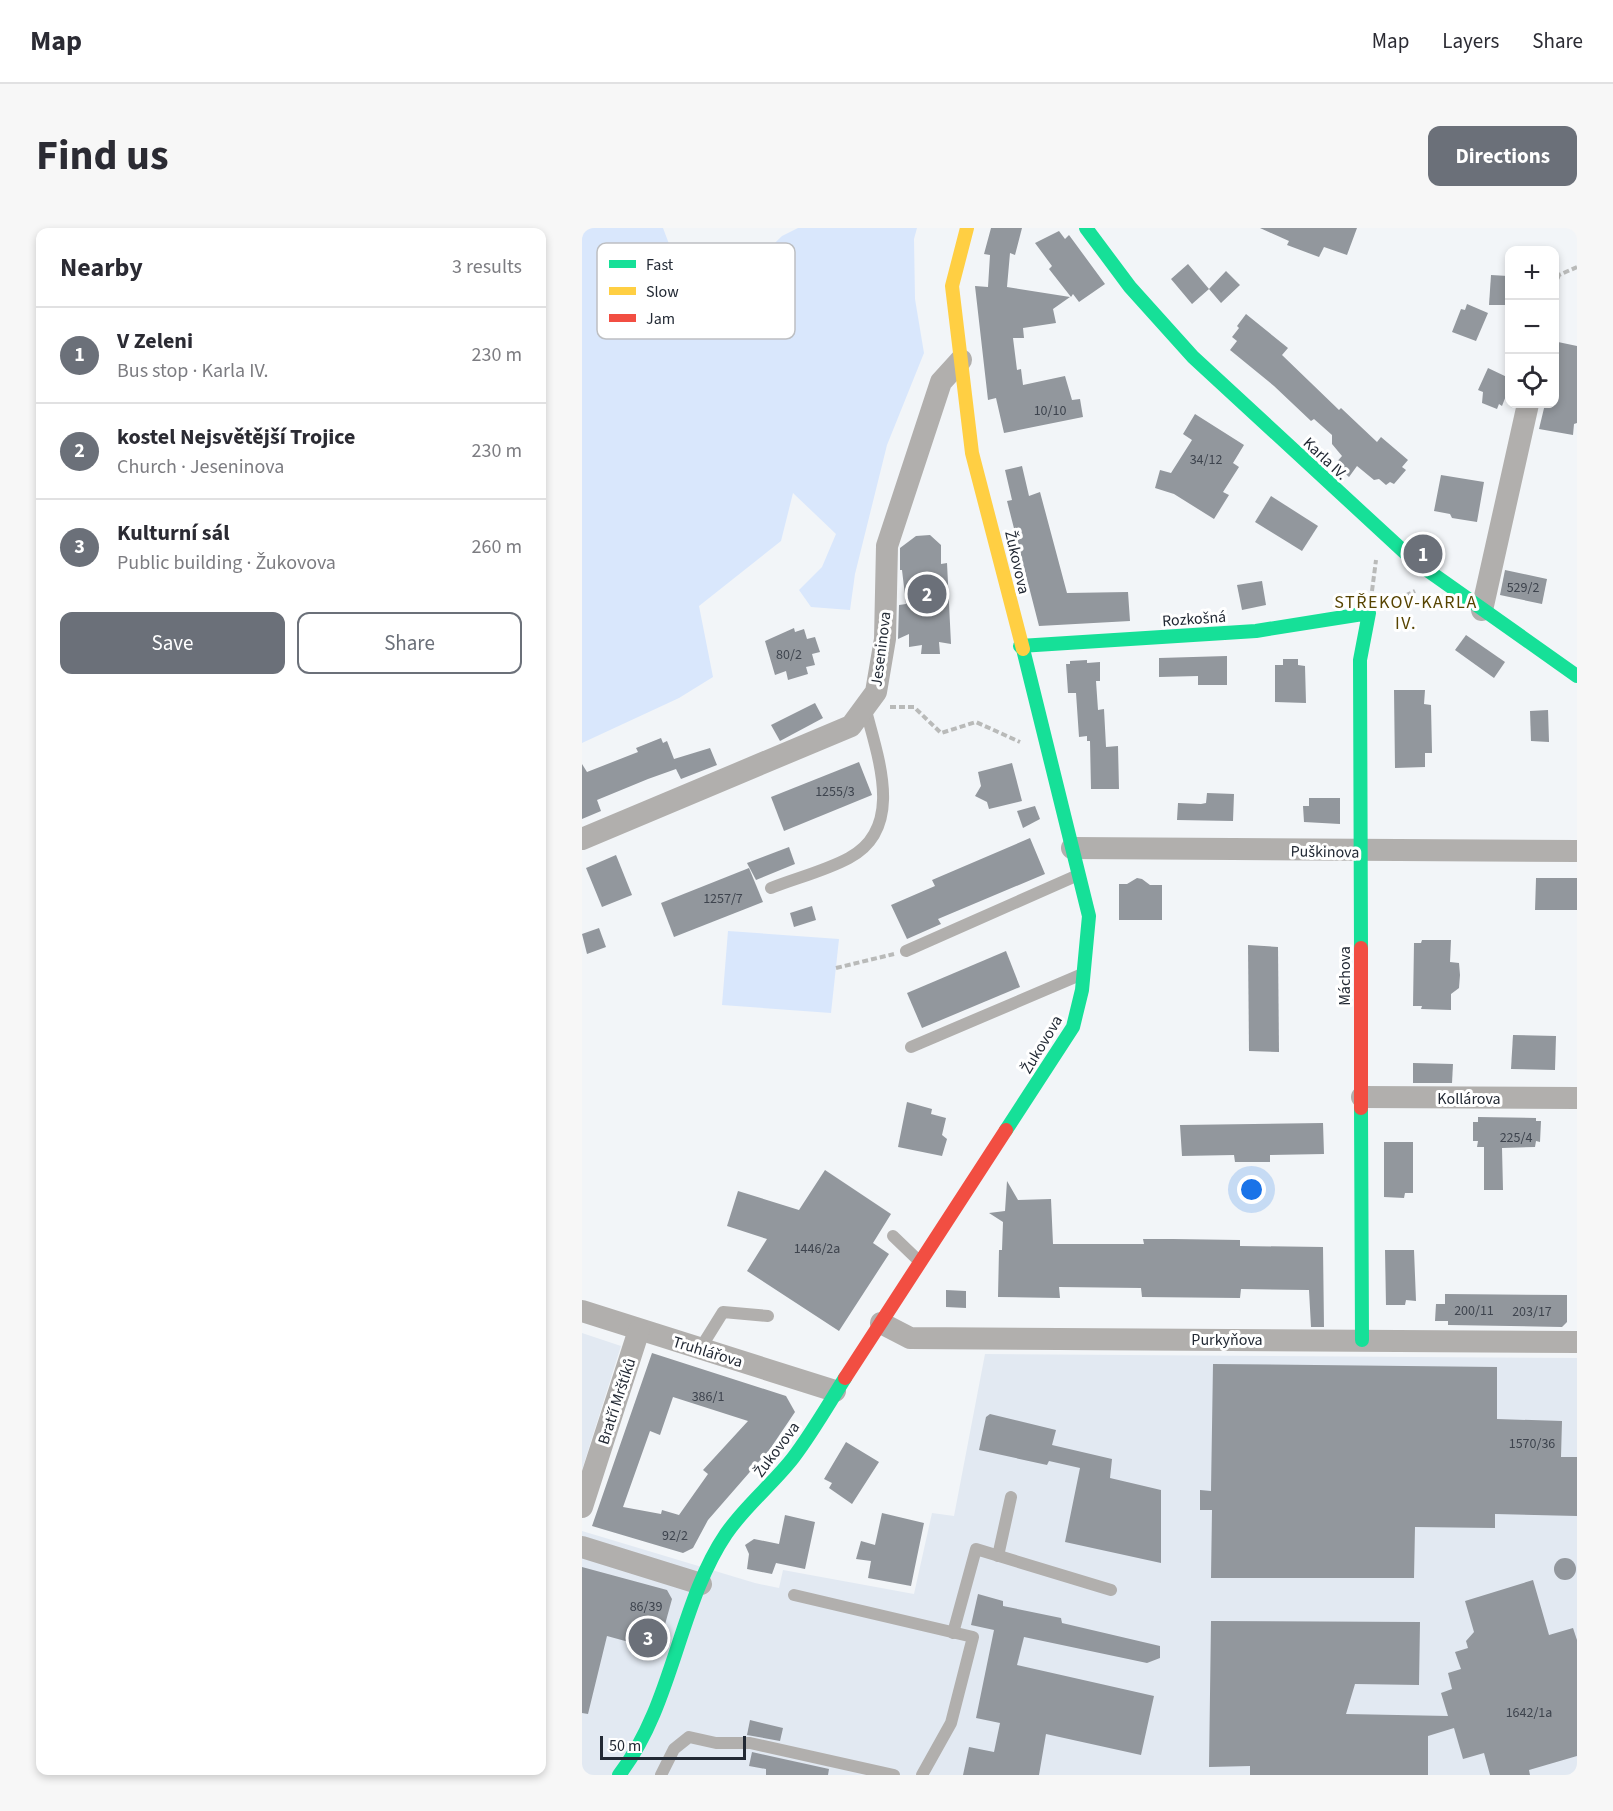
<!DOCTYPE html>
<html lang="en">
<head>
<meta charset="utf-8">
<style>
  body { margin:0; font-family:"Source Sans 3",sans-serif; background:#f7f7f7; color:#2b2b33 }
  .controls { position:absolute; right:18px; top:18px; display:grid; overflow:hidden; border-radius:12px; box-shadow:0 3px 9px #0003 }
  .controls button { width:54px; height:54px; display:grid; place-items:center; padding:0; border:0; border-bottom:2px solid #e1e1e2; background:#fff; color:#2b2b33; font:30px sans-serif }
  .scale { position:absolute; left:18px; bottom:15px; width:146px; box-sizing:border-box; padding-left:6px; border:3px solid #222934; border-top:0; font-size:16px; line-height:21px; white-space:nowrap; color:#222934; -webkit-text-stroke:4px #fff; paint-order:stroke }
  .you { position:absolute; left:670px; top:962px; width:21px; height:21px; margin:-15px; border:4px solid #fff; border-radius:50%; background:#1a73e8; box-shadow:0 0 0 9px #1a73e833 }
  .badge { display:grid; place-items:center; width:39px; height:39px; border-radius:50%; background:#6b7079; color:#fff; font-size:20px; font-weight:700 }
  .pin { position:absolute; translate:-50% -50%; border:3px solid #fff; box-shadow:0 2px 6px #0006 }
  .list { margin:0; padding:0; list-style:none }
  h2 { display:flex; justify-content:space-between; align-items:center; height:78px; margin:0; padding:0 24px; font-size:26px }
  h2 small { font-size:20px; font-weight:400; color:#7c7c81 }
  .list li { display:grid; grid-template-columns:39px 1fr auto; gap:18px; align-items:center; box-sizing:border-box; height:96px; padding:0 24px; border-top:2px solid #e1e1e2 }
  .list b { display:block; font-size:22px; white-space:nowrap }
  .list p { margin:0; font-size:20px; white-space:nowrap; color:#7c7c81 }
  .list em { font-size:20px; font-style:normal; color:#7c7c81 }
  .actions { display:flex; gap:12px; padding:18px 24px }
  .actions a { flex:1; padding:14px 0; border:2px solid #6b7079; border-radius:12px; text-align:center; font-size:21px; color:#6b7079 }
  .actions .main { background:#6b7079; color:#fff }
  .icon { flex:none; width:33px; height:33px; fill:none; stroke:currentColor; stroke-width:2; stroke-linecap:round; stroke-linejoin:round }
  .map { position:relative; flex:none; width:995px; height:1547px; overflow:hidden; border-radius:12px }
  header { display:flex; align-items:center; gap:36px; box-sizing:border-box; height:84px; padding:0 30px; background:#fff; border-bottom:2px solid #e1e1e2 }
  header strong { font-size:28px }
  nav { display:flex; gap:33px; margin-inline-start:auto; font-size:21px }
  .intro { display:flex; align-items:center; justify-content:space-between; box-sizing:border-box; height:144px; padding:0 36px }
  h1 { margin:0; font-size:42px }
  .button { padding:15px 27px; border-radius:12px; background:#6b7079; color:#fff; font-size:21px; font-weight:700 }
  main { display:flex; gap:36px; padding:0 36px }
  aside { flex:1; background:#fff; border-radius:12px; box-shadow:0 3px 9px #0003 }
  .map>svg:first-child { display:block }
  .built { fill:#e2e9f2 }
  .green { fill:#d9e7fc }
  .building { fill:#92979d; fill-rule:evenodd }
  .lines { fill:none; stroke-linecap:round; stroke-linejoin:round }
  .path { stroke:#b9bab9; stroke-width:4; stroke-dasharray:6 3; stroke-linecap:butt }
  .lane { stroke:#b1afad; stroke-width:12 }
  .street { stroke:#b1afad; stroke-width:22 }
  .fast { stroke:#16e098; stroke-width:14 }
  .slow { stroke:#ffcf43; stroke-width:14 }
  .jam { stroke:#f24e42; stroke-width:14 }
  .labels { text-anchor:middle; stroke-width:6; stroke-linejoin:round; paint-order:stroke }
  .number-label { font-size:14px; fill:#3e444e }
  .street-label { font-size:16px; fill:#222934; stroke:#fff }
  .neighbourhood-label { font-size:18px; letter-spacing:1.5px; fill:#574401; stroke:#fff }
  .key { fill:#fff; stroke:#bdbfc2; stroke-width:1.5 }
  .key-label { font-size:16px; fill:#222934 }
</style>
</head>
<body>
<header>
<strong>Map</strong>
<nav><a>Map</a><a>Layers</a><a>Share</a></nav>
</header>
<div class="intro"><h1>Find us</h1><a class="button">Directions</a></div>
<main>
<aside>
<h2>Nearby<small>3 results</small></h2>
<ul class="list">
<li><span class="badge">1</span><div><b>V Zeleni</b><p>Bus stop · Karla IV.</p></div><em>230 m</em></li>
<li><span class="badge">2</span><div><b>kostel Nejsvětější Trojice</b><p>Church · Jeseninova</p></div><em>230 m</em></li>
<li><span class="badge">3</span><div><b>Kulturní sál</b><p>Public building · Žukovova</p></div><em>260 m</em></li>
</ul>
<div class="actions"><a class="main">Save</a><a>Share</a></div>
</aside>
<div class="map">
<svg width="995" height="1547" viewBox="0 0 995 1547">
  <rect width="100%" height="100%" fill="#f2f5f8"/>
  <g class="built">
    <path d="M0 1105 39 1118 0 1242Z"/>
    <path d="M403 1126 995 1130V1547H0V1303L173 1355 197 1360 201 1342 332 1366 350 1285 372 1288Z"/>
  </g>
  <g class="green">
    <path d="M0 0H81L114 87 151 70 167 40 200 8 216 0H335L332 11 333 71 342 125 305 217 273 346 268 382 229 379 217 362 240 339 254 306 211 265 199 313 117 378 131 449 97 470 0 515Z"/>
    <path d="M146 703 257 711 249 785 140 777Z"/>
  </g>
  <g class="building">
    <path d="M409 0H440L433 27 428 25 425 59 488 69 471 81 474 95 441 100 442 110H431L435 142 439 141 441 157 483 148 490 172 498 171 501 189 422 205 414 170 406 172 393 58 406 59 408 27 402 26Z"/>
    <path d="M678 0H775L765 27 742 19 737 29 705 17 707 13Z"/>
    <path d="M477 3 483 11 487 7 523 56 497 74 491 66 489 69 467 41 470 38 453 15Z"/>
    <path d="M606 36 627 61 644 43 658 57 639 75 627 61 610 76 589 51Z"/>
    <path d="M909 47 926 48 927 77H907Z"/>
    <path d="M885 76 906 85 894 113 870 104 879 81 883 82Z"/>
    <path d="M664 86 706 120 700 127 757 182 759 180 795 214 799 209 826 232 820 239 824 242 812 256 808 254 804 257 797 251 792 252 775 238 767 249 753 236 760 228 750 216V207L732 191 729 193 692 158 648 122 655 113 650 109 657 100 655 98Z"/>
    <path d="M976 114 995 118V195L992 196 991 207 957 201 963 176H972V132Z"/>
    <path d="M906 140 927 150V160L920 178 917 176 915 181 900 175 901 164 896 162Z"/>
    <path d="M613 186 662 217 651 235 657 239 641 264 647 267 632 291 592 266 573 260 578 242 589 245 610 212 601 206Z"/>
    <path d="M440 238 447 268 458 264 485 365 546 364 548 393 457 398 425 273 430 272 423 242Z"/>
    <path d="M859 247 902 254 895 294 870 290 868 286 852 283Z"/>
    <path d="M689 268 736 298 720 323 673 294Z"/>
    <path d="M348 307 359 317V336L365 335 369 416 357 414 358 426H339L340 417 327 419V406L316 411 317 377 324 376 320 342H318V320L334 308Z"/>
    <path d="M923 342 965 351 960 376 918 367Z"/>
    <path d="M680 353 684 377 660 382 655 357Z"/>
    <path d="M212 400 213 404 222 401 225 411 233 409 238 424 230 426 233 437 224 439 226 446 206 452 204 443 193 447 183 413Z"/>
    <path d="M884 407 923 434 912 450 873 422Z"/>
    <path d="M645 428V457H616V448L577 449V430Z"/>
    <path d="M701 431H716V437L723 438 724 475 693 474V437H701Z"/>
    <path d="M505 432V435L518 434V453H514L516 482 522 481 524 519 536 518 537 561H509L508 513H505V508L497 509 494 465H486L484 436H488V433Z"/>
    <path d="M812 462H843L842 476 849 477 850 525H843V539L813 540Z"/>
    <path d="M233 475 241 490 198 513 189 497Z"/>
    <path d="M966 482 967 514 949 513 948 483Z"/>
    <path d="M79 510 81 515 85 513 92 531 128 520 135 537 99 551 94 541 66 551 15 572 19 583 0 591V536L5 544 56 524 54 520Z"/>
    <path d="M277 534 290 567 202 603 189 569Z"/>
    <path d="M430 535 440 573 407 581 405 574 393 568 399 558 396 544Z"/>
    <path d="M625 565 652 566 651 593 595 592 596 575 619 576 624 575Z"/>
    <path d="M727 570H758V596L722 594 721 578H727Z"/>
    <path d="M453 578 458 591 441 600 435 583Z"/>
    <path d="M448 610 463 646 356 691 359 696 325 711 309 677 353 658 350 652Z"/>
    <path d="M207 619 213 636 174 652 165 635Z"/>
    <path d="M34 627 50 667 20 679 4 640Z"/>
    <path d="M167 640 181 674 92 709 79 675Z"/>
    <path d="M555 650 560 651 568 657H580V692H537V656H545Z"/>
    <path d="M954 650H995V682H953Z"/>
    <path d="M230 678 234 692 212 699 208 685Z"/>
    <path d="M17 700 24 719 5 726 0 706Z"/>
    <path d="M840 712H869L868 734 877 735 878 747 877 760 869 766V782L839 781 840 778H831L832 715H839Z"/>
    <path d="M666 717 696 719 697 824 667 823Z"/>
    <path d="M424 723 438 759 340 800 325 765Z"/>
    <path d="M931 807 974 808 973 842 929 841Z"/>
    <path d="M831 835 871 836 870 855H831Z"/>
    <path d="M325 874 350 881 349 886 364 890 360 907 365 911 360 928 316 919Z"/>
    <path d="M896 889 954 890V893H959L958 914 954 913 953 919 920 920 921 962H902V919H895L896 913H891V894H896Z"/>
    <path d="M741 895 742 926 688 927V934H653L652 927 600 928 598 897Z"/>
    <path d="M802 914H831V965H823L822 970 802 969Z"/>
    <path d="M243 942 309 986 291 1015 307 1026 257 1103 165 1043 185 1011 145 998 156 963 217 982Z"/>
    <path d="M425 953 436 972 469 971 471 1016H562L561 1011H591L658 1012V1018L741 1019 742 1099H729L727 1062 659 1061 658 1070 560 1069 559 1060 477 1059 478 1070 416 1069 417 1022H420L421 994 407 985 423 983Z"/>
    <path d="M803 1022H832L834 1073 824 1072 823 1077H804Z"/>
    <path d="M364 1062 384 1063V1080L364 1079Z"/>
    <path d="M863 1066 985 1067V1094L980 1099 866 1097V1093H853L854 1076H863Z"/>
    <path d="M70 1125 204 1168 213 1184 188 1221 126 1292 111 1320 101 1325 10 1298ZM91 1169 166 1193 121 1242 126 1246 97 1287 80 1282 79 1286 41 1279 68 1203 78 1207Z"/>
    <path d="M631 1136 915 1139V1191L980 1193 979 1229H995V1288L913 1286V1300L833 1299 832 1350H629L630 1282H618V1262L629 1263Z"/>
    <path d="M408 1186 474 1202 470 1217 530 1231 528 1250 579 1262V1335L483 1314 498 1240 467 1233 465 1237 397 1222 404 1189Z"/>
    <path d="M264 1214 297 1234 270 1276 247 1260 250 1255 242 1251Z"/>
    <path d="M300 1285 342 1295 329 1358 286 1350 289 1333 274 1331 279 1313 293 1317Z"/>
    <path d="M203 1287 233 1294 223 1341 194 1335 190 1346 165 1341 167 1326 163 1317 172 1311 197 1316Z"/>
    <circle cx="983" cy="1341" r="11"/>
    <path d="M0 1339 85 1362 90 1371 76 1422 25 1408 6 1486 0 1485Z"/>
    <path d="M951 1352 967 1407 991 1400 995 1412V1528L947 1542 948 1547H908L902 1525 881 1531 872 1500 846 1508V1547H668V1538L627 1539 629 1393 838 1394 837 1457 773 1456 764 1486 866 1488 859 1465 870 1461 866 1445 879 1441 873 1424 886 1420 884 1413 892 1404 883 1373Z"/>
    <path d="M396 1366 421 1373V1378L479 1390 480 1395 578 1418V1430L565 1435 442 1409 435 1437 572 1468 559 1527 464 1506 457 1547H381L387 1519 412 1524 418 1495 394 1490 412 1402 389 1397Z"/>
    <path d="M168 1492 201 1500 198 1513 165 1507Z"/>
    <path d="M170 1524 247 1541 246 1547H184V1541L167 1538Z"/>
  </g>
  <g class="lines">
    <g class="path">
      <path d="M972 59 977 47 995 39"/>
      <path d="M790 363 794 332"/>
      <path d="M807 375 833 363"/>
      <path d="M308 479H332L359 505 394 494 438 514"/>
      <path d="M254 740 312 726"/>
    </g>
    <g class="lane">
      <path d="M189 660C214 650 243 643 267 630 324 600 295 527 283 479"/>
      <path d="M324 723 496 647"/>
      <path d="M329 819 498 747"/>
      <path d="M311 1008 337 1033"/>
      <path d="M118 1121 141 1084 186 1088"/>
      <path d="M416 1328 429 1269"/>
      <path d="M212 1367 391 1409 369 1495 340 1547"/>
      <path d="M371 1405 394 1321 529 1362"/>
      <path d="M79 1547 92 1521 107 1509 134 1515H168L312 1547"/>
    </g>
    <g class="street">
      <path d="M900 382 946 176"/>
      <path d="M0 611 269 498 294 464 303 411 305 318 359 154 379 132"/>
      <path d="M490 620 995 623"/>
      <path d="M780 869 995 870"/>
      <path d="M0 1083 253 1163"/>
      <path d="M299 1095 328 1110 995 1114"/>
      <path d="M0 1279 57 1102"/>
      <path d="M0 1319 119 1356"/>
    </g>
    <g class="fast">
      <path d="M504 0 548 59 611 129 831 332 995 448"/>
      <path d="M438 418 674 403 787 385 778 432 779 720"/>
      <path d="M779 880 780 1112"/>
      <path d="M424 902 491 799 500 762 507 688 441 421"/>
      <path d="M37 1547C91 1478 97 1375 144 1306 163 1278 190 1257 211 1230 230 1205 246 1177 263 1150"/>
    </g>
    <path class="slow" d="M385 0 370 58 390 225 441 421"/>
    <g class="jam">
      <path d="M779 720V880"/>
      <path d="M263 1150 424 902"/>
    </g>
  </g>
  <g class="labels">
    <g class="number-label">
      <text x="468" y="187">10/10</text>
      <text x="624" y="236">34/12</text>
      <text x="941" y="364">529/2</text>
      <text x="207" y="431">80/2</text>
      <text x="253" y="568">1255/3</text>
      <text x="141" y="675">1257/7</text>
      <text x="934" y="914">225/4</text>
      <text x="235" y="1025">1446/2a</text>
      <text x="892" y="1087">200/11</text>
      <text x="950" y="1088">203/17</text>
      <text x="126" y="1173">386/1</text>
      <text x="950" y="1220">1570/36</text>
      <text x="93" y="1312">92/2</text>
      <text x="64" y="1383">86/39</text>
      <text x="947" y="1489">1642/1a</text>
    </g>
    <g class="street-label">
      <text transform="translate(744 230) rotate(43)" y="6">Karla IV.</text>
      <text transform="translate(436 334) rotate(77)" y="6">Žukovova</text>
      <text transform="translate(612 390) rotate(-4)" y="6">Rozkošná</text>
      <text transform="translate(298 421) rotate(-83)" y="6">Jeseninova</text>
      <text transform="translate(743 623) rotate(1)" y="6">Puškinova</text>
      <text transform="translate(762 748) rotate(-90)" y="6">Máchova</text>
      <text transform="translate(459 816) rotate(-59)" y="6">Žukovova</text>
      <text x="887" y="876">Kollárova</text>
      <text x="645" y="1117">Purkyňova</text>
      <text transform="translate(126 1123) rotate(17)" y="6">Truhlářova</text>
      <text transform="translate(34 1173) rotate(-72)" y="6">Bratří Mrštíků</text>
      <text transform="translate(194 1221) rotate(-53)" y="6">Žukovova</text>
    </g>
    <g class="neighbourhood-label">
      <text x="824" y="380">STŘEKOV-KARLA<tspan x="824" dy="21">IV.</tspan></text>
    </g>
  </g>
  <rect x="15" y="15" width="198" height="96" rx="9" class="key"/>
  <rect x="27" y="32" width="27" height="8" fill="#16e098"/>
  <rect x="27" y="59" width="27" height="8" fill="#ffcf43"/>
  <rect x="27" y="86" width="27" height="8" fill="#f24e42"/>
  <g class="key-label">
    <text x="64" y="42">Fast</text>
    <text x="64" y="69">Slow</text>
    <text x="64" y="96">Jam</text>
  </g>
</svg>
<div class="controls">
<button>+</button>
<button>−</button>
<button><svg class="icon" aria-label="locate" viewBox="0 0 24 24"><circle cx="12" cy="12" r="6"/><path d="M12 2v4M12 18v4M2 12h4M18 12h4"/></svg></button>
</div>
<div class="scale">50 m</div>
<div class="you"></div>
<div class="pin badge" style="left:841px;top:326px">1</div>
<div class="pin badge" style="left:345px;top:366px">2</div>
<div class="pin badge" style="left:66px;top:1410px">3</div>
</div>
</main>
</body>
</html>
